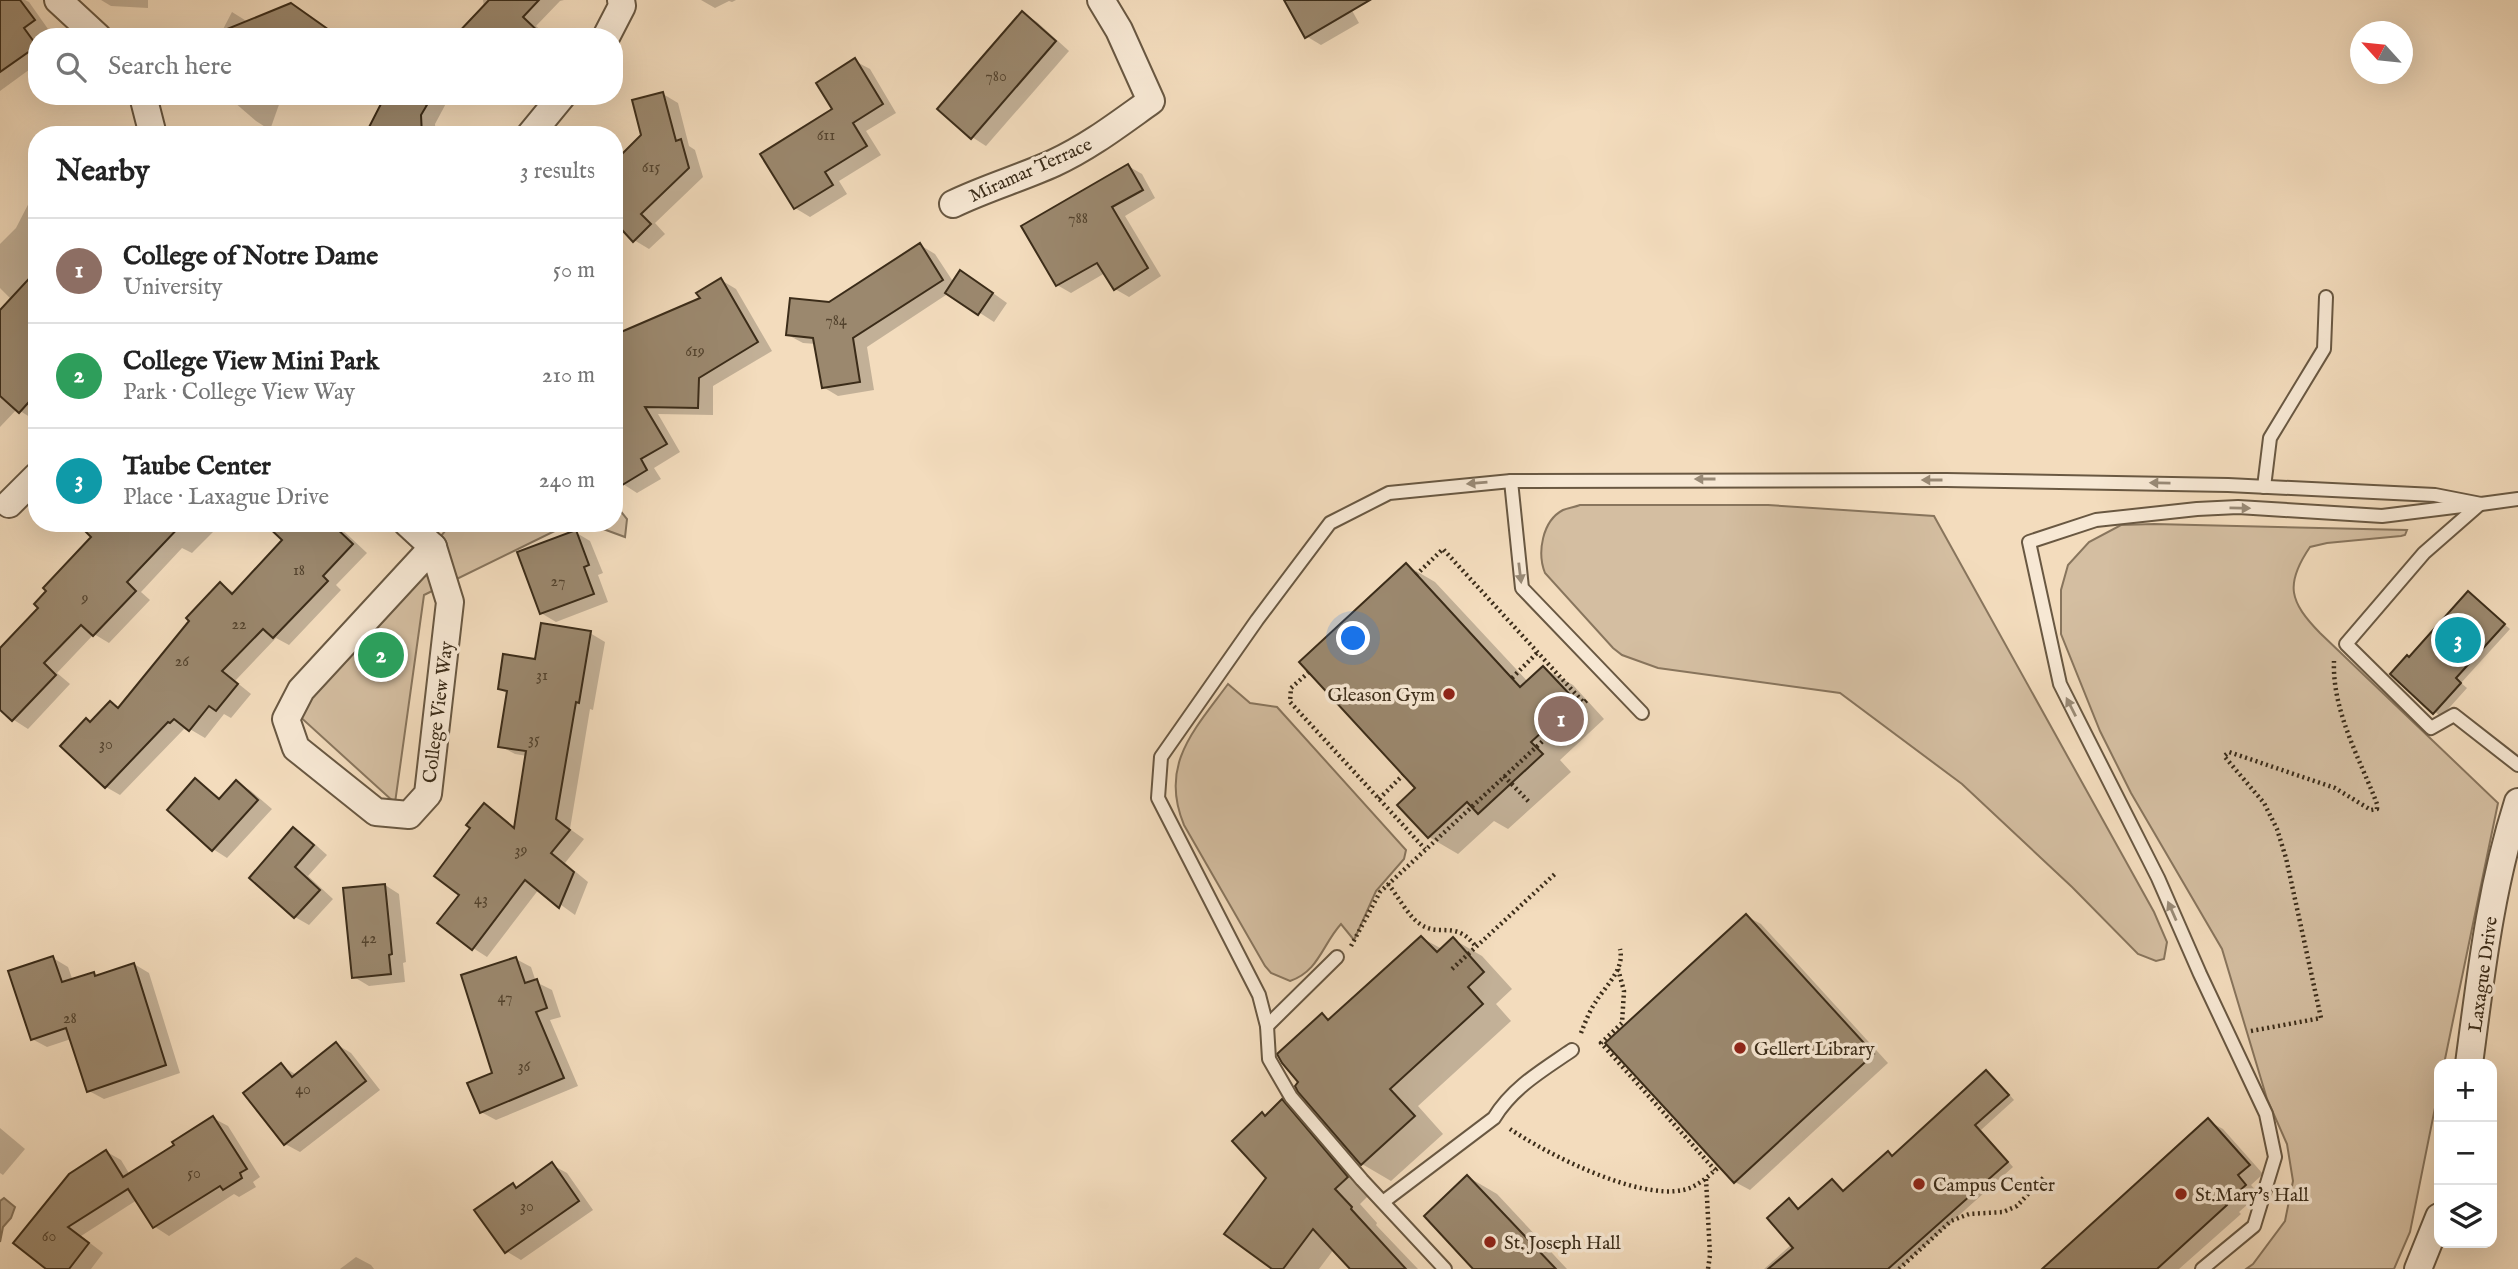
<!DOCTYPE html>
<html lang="en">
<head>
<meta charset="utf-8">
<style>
  body { margin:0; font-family:"IM FELL English",serif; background:#f2f2f2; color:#222 }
  .controls { position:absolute; right:21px; bottom:21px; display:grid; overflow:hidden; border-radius:14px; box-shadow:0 7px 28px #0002 }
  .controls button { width:63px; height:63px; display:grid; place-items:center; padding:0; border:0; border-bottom:2px solid #e0e0e0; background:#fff; color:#222; font:35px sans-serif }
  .compass { position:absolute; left:2350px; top:21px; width:63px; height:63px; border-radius:50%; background:#fff; box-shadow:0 7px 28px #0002; rotate:297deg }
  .you { position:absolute; left:1354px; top:639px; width:24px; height:24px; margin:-18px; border:5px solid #fff; border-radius:50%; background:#1a73e8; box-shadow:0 0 0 10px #1a73e833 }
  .badge { display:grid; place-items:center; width:46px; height:46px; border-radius:50%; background:#8f2418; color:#fff; font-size:23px; font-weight:700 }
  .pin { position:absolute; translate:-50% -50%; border:4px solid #fff; box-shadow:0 2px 7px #0006 }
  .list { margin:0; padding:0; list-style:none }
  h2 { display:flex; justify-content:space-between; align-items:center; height:91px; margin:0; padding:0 28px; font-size:30px }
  h2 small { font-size:23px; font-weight:400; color:#767676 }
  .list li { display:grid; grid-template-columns:46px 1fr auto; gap:21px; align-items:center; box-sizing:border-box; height:105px; padding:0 28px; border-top:2px solid #e0e0e0 }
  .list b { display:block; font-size:26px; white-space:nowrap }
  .list p { margin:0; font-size:23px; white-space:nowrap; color:#767676 }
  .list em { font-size:23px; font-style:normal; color:#767676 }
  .icon { flex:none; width:38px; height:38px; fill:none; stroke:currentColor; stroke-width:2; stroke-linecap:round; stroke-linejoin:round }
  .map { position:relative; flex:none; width:2518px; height:1269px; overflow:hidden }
  .search { position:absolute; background:#fff; box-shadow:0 7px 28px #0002; left:28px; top:28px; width:595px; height:77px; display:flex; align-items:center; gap:18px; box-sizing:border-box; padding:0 24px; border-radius:28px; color:#767676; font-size:26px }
  .panel { position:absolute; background:#fff; box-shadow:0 7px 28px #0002; left:28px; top:126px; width:595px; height:406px; border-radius:28px }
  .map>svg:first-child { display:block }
  .green { fill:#d4bea1; stroke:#88755d; stroke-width:2 }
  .water { fill:#b4a085; stroke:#84725a; stroke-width:2 }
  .shadow { fill:#0003 }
  .building { fill:#9b886e; stroke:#3b2c19; stroke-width:2 }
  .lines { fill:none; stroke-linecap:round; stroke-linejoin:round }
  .service-casing { stroke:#695842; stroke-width:16 }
  .minor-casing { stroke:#695842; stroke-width:30 }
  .path { stroke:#3b2c19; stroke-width:4.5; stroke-dasharray:2 3.5; stroke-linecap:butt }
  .service { stroke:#f7e8d4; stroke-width:12 }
  .minor { stroke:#f7e8d4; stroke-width:26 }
  .oneway { fill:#998a76 }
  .poi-dot { fill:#8f2418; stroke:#f7e8d4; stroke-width:2.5 }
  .labels { text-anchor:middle; stroke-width:7; stroke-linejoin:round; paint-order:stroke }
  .number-label { font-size:16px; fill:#53432e }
  .street-label { font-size:19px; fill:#3b2c19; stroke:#f7e8d4 }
  .poi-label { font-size:19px; fill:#3b2c19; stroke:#f7e8d4; text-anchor:start }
</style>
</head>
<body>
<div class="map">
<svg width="2518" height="1269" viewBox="0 0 2518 1269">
  <rect width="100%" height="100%" fill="#f3dcbd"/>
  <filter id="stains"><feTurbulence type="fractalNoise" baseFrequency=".00286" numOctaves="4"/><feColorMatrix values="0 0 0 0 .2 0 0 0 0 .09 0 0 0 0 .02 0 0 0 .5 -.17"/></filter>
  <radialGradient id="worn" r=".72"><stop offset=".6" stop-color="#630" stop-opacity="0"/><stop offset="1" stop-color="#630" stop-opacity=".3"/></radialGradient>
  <g class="green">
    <path d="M614 503 627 519 625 537 587 523H614Z"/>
    <path d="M1580 505H1768L1934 516 2154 912 2167 942 2164 959 2156 961 2138 954 2072 887 1962 784 1840 693 1658 668 1622 655 1613 648 1545 573C1537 553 1542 521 1563 510 1568 508 1575 507 1580 505Z"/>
    <path d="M459 523H571L424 595 395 803 297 714 445 531Z"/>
    <path d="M2154 524 2407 530 2405 535 2401 536 2327 543 2310 547C2284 585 2290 602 2320 633L2498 803 2444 1064H2439V1088L2410 1232 2394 1269H2246L2253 1264 2285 1221 2293 1181 2287 1144 2267 1099 2222 949 2131 793 2100 731 2061 634V590L2068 565 2089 542 2121 525Z"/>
    <path d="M1228 684 1250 703 1277 707 1406 850 1404 859 1376 891 1354 940 1341 924C1322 945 1319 971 1290 981L1271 973 1265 966 1184 825C1159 765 1194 730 1228 684Z"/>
  </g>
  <path class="water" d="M4 1198 15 1207 11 1218 3 1227 0 1242V1201Z"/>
  <g class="shadow">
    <path d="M5 0H25L29 2 48 29 37 37V64L0 91V4Z"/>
    <path d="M101 0H148V8L111 6Z"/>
    <path d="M483 0H564L560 1 536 26 546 35 545 37H457L484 7Z"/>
    <path d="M701 0H736L732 2 729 1 715 8Z"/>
    <path d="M1302 0H1346L1359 23 1321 45 1306 36Z"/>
    <path d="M291 5 339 37H223L221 33 232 12 248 22Z"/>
    <path d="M1022 13 1037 22 1069 51 986 146 972 137Z"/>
    <path d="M855 61 870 69 896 113 866 131 881 155 839 181 847 194 810 217 795 208Z"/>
    <path d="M663 94 678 103 689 146 695 150 703 177 655 223 665 234 649 249 634 240 643 136Z"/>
    <path d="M227 96H282L270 130 256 121Z"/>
    <path d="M387 96H450L435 124 436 135H375Z"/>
    <path d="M1128 166 1142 174 1155 198 1125 216 1161 276 1129 297 1115 289 1105 273 1071 293 1057 285Z"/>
    <path d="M35 191H37V415L33 419 17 409 0 427V310L10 298 0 288V244L16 228Z"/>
    <path d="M920 245 935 254 954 283 976 281 1007 303 994 322 949 293 867 347 874 390 838 396 823 387 816 344 803 343 788 335 829 304Z"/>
    <path d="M721 280 736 289 772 351 713 386V415L658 414 680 452 654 468 661 479 637 493 623 484 614 336 702 299Z"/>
    <path d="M87 523H222L192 553 182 548 141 592 150 600 109 643 94 634 57 673 70 684 28 729 14 720 0 707V651L40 608 94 537Z"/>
    <path d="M275 523H335L367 553 336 585 341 590 289 645 276 638 235 681 251 694 231 718 224 714 205 738 188 728 186 730 184 729 120 795 106 787 91 723 110 703 120 708 220 584 235 593 284 540Z"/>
    <path d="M575 532 590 541 603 573 598 575 608 602 556 622 541 613Z"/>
    <path d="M1406 565 1435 582 1528 682 1543 668 1573 685 1604 719 1560 760 1571 772 1508 829 1494 821 1458 854 1429 837 1418 788Z"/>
    <path d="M2468 593 2510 629 2461 683 2467 688 2441 717 2392 674 2410 659Z"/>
    <path d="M590 633 605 642 593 710 590 709 570 829 584 839 565 863 588 882 575 915 539 889 487 957 473 948 461 894 472 828 484 806 515 828 527 756 515 754 500 746 509 694 499 689 537 661Z"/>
    <path d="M195 780 222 799 237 782 251 791 272 809 227 858 213 849Z"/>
    <path d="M294 829 308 838 327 855 308 876 333 899 309 925 295 917Z"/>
    <path d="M385 885 399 894 406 962 403 963 405 982 369 986 354 977Z"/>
    <path d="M1746 916 1761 924 1888 1063 1750 1190 1735 1182Z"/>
    <path d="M1422 938 1442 949 1453 939 1482 956 1512 989 1496 1004 1511 1021 1418 1106 1443 1134 1391 1181 1362 1164 1300 1091 1322 1015 1331 1020Z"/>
    <path d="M53 958 68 967 73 981 94 974 99 977 134 964 149 973 180 1073 104 1099 89 1091 71 1039 47 1047 32 1039Z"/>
    <path d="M516 959 531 967 536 982 552 990 561 1017 550 1020 578 1086 496 1120 481 1112 494 1074Z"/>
    <path d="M336 1044 351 1053 380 1090 300 1152 285 1144 281 1066 297 1075Z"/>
    <path d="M1986 1072 1993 1076 2014 1100 1981 1130 2013 1167 1899 1269H1764L1792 1244 1789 1200 1800 1209 1832 1181 1845 1192 1888 1153 1893 1156Z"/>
    <path d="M1282 1101 1307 1115 1372 1192 1360 1204 1377 1223 1376 1225 1418 1269H1353L1334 1249 1319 1269H1275L1262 1114 1266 1117Z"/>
    <path d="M213 1118 228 1126 260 1177 253 1182 256 1187 239 1197 234 1194 169 1236 155 1227 137 1200 81 1236 103 1253 91 1269H49L15 1243 107 1152 121 1160 130 1175 177 1146Z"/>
    <path d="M2208 1121 2223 1129 2263 1174 2251 1185 2259 1194 2239 1212 2241 1214 2179 1269H2045Z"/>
    <path d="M0 1128 25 1149 3 1175 0 1173Z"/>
    <path d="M552 1165 567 1173 593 1210 521 1260 506 1251 513 1185 518 1188Z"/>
    <path d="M1468 1177 1497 1194 1567 1269H1476Z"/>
    <path d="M356 1257 371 1265 374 1269H340Z"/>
  </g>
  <g class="building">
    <path d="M0 0H20L35 20 24 28 37 46 0 72Z"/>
    <path d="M489 0H539L523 17 544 37H454Z"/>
    <path d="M1284 0H1370L1305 38Z"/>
    <path d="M291 3 339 37H210V36Z"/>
    <path d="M1022 11 1056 41 971 139 937 109Z"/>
    <path d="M855 58 883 104 853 123 867 146 825 172 833 185 794 209 760 154 832 109 816 83Z"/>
    <path d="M663 92 676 141 681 139 689 168 641 214 651 224 633 242 623 231 614 240V162L641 135 632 100Z"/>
    <path d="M385 96H410L427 105 421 115 422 135H365Z"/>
    <path d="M1128 164 1143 190 1112 207 1148 268 1114 290 1097 263 1056 286 1021 226Z"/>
    <path d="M920 243 943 280 853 338 860 382 822 388 813 338 786 335 790 298 829 302Z"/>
    <path d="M37 270V393L19 413 0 396V310Z"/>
    <path d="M960 270 993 293 978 315 945 293Z"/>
    <path d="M721 278 758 342 699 378 698 408 645 407 667 444 641 459 647 470 614 490V335L700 298 696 293Z"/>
    <path d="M77 523H183L127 582 136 591 93 636 81 625 44 663 56 675 12 721 0 710V648L38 608 34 604 46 591 43 588 91 537Z"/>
    <path d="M264 523H331L353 544 323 576 328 581 273 638 263 629 222 671 238 684 216 711 209 706 189 731 174 719 170 723 168 722 105 788 60 746 86 718 90 722 110 701 118 708 189 621 186 618 220 582 232 594 282 540Z"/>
    <path d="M576 530 589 565 584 567 594 594 540 614 517 552Z"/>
    <path d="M1406 563 1520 687 1543 666 1576 701 1531 742 1543 754 1478 814 1467 802 1428 838 1397 805 1415 788 1299 662Z"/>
    <path d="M2468 591 2505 624 2456 678 2461 683 2433 714 2390 674 2407 655 2409 657Z"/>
    <path d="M541 623 591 631 579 703 576 702 556 819 570 830 551 853 574 872 559 908 525 880 472 950 437 923 459 895 434 876 470 828 466 825 484 803 514 828 526 751 498 747 507 691 498 689 503 654 535 659Z"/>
    <path d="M195 778 219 799 236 780 258 800 212 851 167 810Z"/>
    <path d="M293 827 314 845 295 867 320 890 294 918 249 878Z"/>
    <path d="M385 884 392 954 389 955 391 974 352 978 343 888Z"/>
    <path d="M1746 914 1874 1054 1734 1183 1605 1043Z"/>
    <path d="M1421 936 1437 952 1453 937 1484 972 1468 987 1483 1004 1390 1089 1415 1116 1361 1165 1298 1092 1295 1086 1298 1082 1282 1063 1277 1054 1322 1013 1328 1020Z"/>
    <path d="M53 956 62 982 94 972 95 976 134 963 166 1065 87 1092 66 1028 31 1040 8 971Z"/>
    <path d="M516 957 525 983 537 979 547 1008 536 1012 564 1078 480 1113 467 1083 492 1073 461 975Z"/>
    <path d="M336 1042 366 1081 284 1145 243 1093 281 1063 292 1077Z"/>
    <path d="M1986 1070 2009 1095 1975 1125 2008 1162 1888 1269H1768L1793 1248 1767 1218 1789 1198 1798 1209 1832 1179 1843 1191 1888 1151 1892 1156Z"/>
    <path d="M1282 1099 1348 1177 1335 1189 1352 1207 1351 1209 1406 1269H1350L1313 1229 1283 1269H1272L1224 1234 1266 1178 1232 1141 1262 1112 1265 1116Z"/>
    <path d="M213 1116 247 1169 240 1173 242 1178 223 1190 220 1186 153 1228 128 1189 68 1227 89 1243 69 1269H46L13 1243 69 1174 106 1150 123 1177 174 1145 172 1142Z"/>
    <path d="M2208 1118 2250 1165 2238 1175 2246 1185 2226 1203 2227 1205 2157 1269H2042Z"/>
    <path d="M552 1162 579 1201 505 1253 474 1210 513 1183 516 1188Z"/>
    <path d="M1467 1175 1556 1269H1473L1424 1216Z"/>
  </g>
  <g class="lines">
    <defs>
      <g id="service">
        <path d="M1511 481 1522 588 1642 713"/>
        <path d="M2264 487 2270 438 2324 349 2326 297"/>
        <path d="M2480 504 2424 553 2346 644 2431 728 2454 715 2518 765"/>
        <path d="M1267 1026 1337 957"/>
        <path d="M1383 1202 1494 1118C1513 1087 1543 1070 1572 1050"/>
        <path d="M1445 1269 1362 1180 1291 1097 1269 1059 1267 1026 1259 995 1158 798 1161 757 1257 620 1330 523 1389 493 1511 481 1946 480 2228 485 2435 495 2481 504 2518 499"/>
        <path d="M2202 1269 2254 1226 2275 1157 2266 1114 2200 974 2158 878 2060 684 2029 542 2096 520 2197 509 2238 507 2382 516 2470 505"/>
      </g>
      <g id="minor">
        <path d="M58 0 98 37"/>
        <path d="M606 37 622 6 621 0"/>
        <path d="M143 96 153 135"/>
        <path d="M530 135 562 96"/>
        <path d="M953 204C986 188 1021 178 1054 163 1089 147 1120 123 1151 101L1119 30 1101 0"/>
        <path d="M9 504 37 476"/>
        <path d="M407 523 433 547"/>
        <path d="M433 547 450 602 428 794 409 815 376 812 296 748 286 719 301 690Z"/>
        <path d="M2469 1064C2481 974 2490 890 2518 802"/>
        <path d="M2418 1269 2439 1217"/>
      </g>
    </defs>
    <use href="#service" class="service-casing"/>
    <use href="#minor" class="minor-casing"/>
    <g class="path">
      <path d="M1416 575 1443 549 1584 703"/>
      <path d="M1309 672 1291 688 1290 702 1425 849"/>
      <path d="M1512 678 1537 653"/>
      <path d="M1504 776 1529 802"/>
      <path d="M1379 799 1403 775"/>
      <path d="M1388 884C1398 896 1408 916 1420 924 1440 938 1456 919 1476 947"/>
      <path d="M1351 946 1380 892 1588 699"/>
      <path d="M1452 969 1556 873"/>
      <path d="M1618 969 1624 991 1622 1023 1601 1043 1715 1170"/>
      <path d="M2251 1031 2321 1018 2286 858 2277 829 2264 803 2224 756 2229 752 2335 788 2371 810 2377 809V804C2360 759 2332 711 2334 661"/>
      <path d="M1581 1033C1585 1023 1589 1012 1595 1003 1605 986 1625 970 1620 949"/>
      <path d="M1510 1129C1547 1154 1637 1200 1683 1190 1698 1187 1708 1176 1719 1167"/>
      <path d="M1706 1179 1710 1255 1708 1269"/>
      <path d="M1899 1269 1951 1221 1969 1214 2003 1212 2017 1206 2044 1177"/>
    </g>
    <use href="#service" class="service"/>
    <use href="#minor" class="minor"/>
  </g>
  <defs><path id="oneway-solid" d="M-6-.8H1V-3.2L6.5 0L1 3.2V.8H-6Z" transform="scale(1.75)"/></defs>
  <g class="oneway">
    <use href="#oneway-solid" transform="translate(1705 479) rotate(-180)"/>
    <use href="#oneway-solid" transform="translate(1932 480) rotate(-180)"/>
    <use href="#oneway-solid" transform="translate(1477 483) rotate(175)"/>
    <use href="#oneway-solid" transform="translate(2160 483) rotate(-179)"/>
    <use href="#oneway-solid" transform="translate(2240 508) rotate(1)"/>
    <use href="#oneway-solid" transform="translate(1520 573) rotate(83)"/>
    <use href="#oneway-solid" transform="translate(2071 707) rotate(-117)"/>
    <use href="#oneway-solid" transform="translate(2172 911) rotate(-114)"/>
  </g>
  <g class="poi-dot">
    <circle cx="1449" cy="694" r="7"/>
    <circle cx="1740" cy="1048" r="7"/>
    <circle cx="1919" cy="1184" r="7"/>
    <circle cx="2181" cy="1194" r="7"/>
    <circle cx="1490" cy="1242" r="7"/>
  </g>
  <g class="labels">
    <g class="number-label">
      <text x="996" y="81">780</text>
      <text x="826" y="140">611</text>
      <text x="651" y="172">615</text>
      <text x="1078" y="223">788</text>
      <text x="836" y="325">784</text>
      <text x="695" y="356">619</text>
      <text x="299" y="575">18</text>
      <text x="558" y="586">27</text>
      <text x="85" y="603">9</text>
      <text x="239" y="629">22</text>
      <text x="182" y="666">26</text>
      <text x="542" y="680">31</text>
      <text x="534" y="744">35</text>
      <text x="106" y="749">30</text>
      <text x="521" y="855">39</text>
      <text x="481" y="904">43</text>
      <text x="369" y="943">42</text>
      <text x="505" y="1002">47</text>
      <text x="70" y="1023">28</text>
      <text x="524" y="1071">36</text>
      <text x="303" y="1094">40</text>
      <text x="194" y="1178">50</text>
      <text x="527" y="1211">30</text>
      <text x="49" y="1241">60</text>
    </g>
    <g class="street-label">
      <text transform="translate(1030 169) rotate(-24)" y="7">Miramar Terrace</text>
      <text transform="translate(437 712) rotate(-83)" y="7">College View Way</text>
      <text transform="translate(2482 974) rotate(-82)" y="7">Laxague Drive</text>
    </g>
    <g class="poi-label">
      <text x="1435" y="701" text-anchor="end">Gleason Gym</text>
      <text x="1754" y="1055">Gellert Library</text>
      <text x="1933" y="1191">Campus Center</text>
      <text x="2195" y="1201">St.Mary's Hall</text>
      <text x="1504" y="1249">St. Joseph Hall</text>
    </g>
  </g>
  <rect width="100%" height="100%" filter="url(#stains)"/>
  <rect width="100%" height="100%" fill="url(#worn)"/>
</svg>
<div class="controls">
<button>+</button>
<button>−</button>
<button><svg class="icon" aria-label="layers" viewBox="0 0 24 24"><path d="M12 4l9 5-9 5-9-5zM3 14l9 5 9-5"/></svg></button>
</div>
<svg class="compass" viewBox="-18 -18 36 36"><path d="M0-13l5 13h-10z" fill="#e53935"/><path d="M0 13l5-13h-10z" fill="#767676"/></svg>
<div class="you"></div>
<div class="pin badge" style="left:1561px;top:719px;background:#8d6e63">1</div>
<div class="pin badge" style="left:381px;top:655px;background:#2e9e5b">2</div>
<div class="pin badge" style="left:2458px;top:640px;background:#0f9aa8">3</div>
<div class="search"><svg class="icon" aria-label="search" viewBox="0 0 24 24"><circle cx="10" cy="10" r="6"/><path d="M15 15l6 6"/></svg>Search here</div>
<section class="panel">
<h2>Nearby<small>3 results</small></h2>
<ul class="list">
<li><span class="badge" style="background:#8d6e63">1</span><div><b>College of Notre Dame</b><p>University</p></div><em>50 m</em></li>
<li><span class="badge" style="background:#2e9e5b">2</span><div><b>College View Mini Park</b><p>Park · College View Way</p></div><em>210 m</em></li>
<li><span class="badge" style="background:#0f9aa8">3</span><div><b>Taube Center</b><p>Place · Laxague Drive</p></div><em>240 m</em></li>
</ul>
</section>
</div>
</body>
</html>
